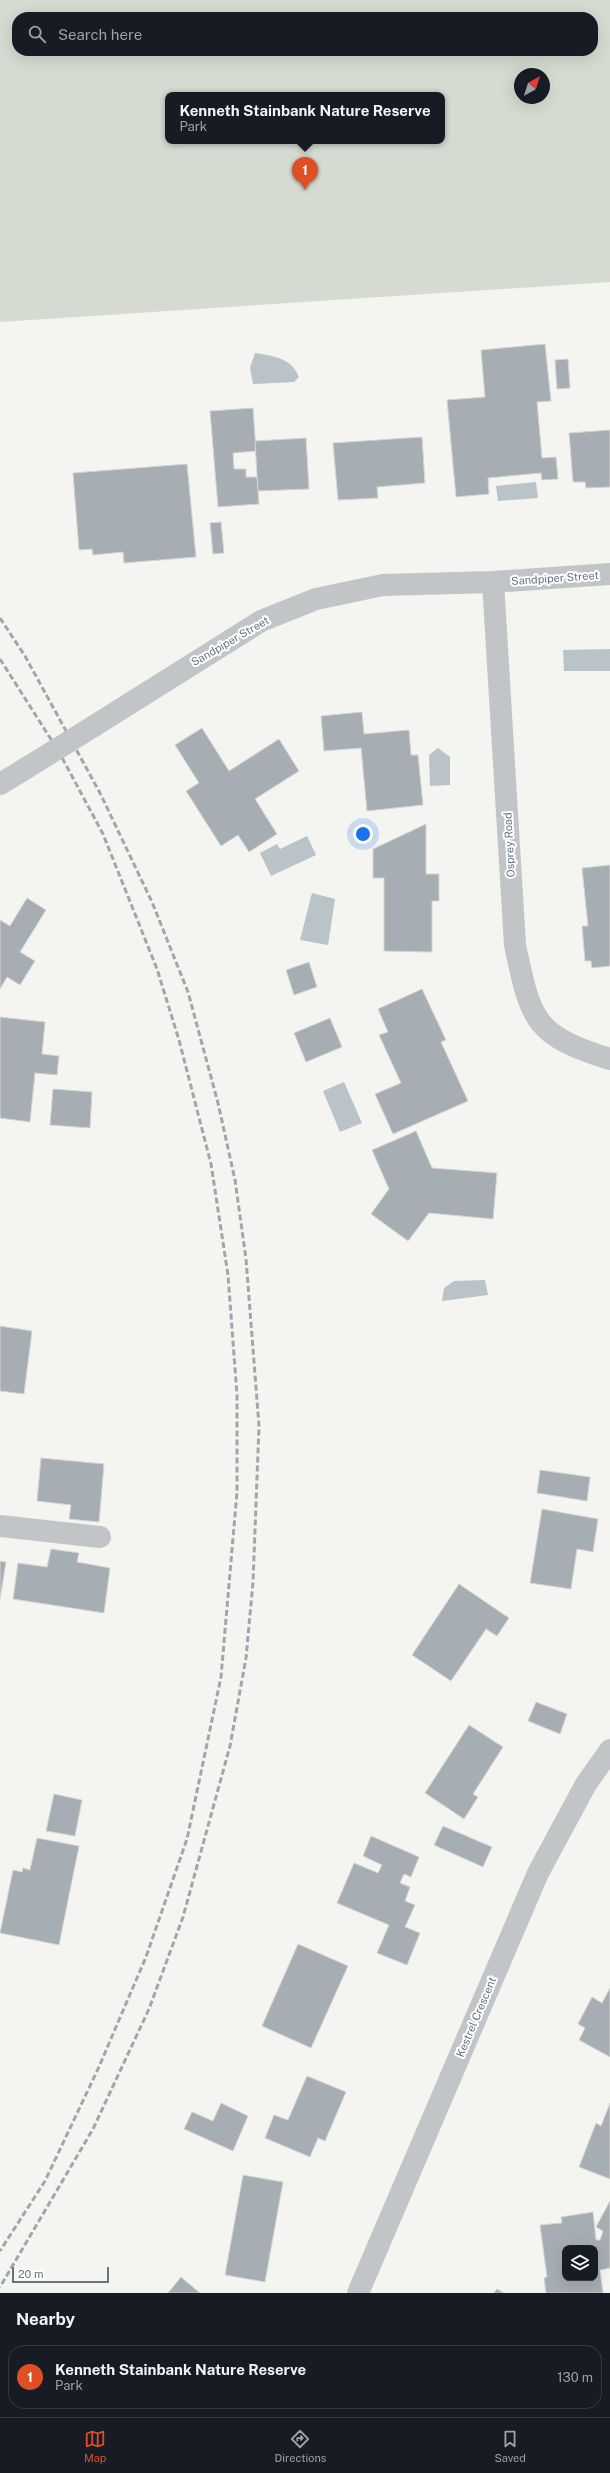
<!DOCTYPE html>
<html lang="en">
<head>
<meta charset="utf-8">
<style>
  body { margin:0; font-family:"Public Sans",sans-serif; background:#242831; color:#f1f3f6 }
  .controls { position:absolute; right:12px; bottom:12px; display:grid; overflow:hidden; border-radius:8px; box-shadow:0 4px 16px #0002 }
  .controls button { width:36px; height:36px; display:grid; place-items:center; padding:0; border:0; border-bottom:1px solid #363941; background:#171b24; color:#f1f3f6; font:20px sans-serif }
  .compass { position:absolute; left:514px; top:68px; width:36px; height:36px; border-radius:50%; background:#171b24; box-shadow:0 4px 16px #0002; rotate:39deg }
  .scale { position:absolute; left:12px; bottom:10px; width:97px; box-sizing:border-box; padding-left:4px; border:2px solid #647481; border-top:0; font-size:11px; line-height:14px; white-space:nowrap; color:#647481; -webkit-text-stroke:3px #fff; paint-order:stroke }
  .you { position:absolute; left:363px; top:834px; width:14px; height:14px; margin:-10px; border:3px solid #fff; border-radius:50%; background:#1a73e8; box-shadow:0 0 0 6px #1a73e833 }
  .badge { display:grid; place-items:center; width:26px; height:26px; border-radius:50%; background:#df4f25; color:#fff; font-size:13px; font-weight:700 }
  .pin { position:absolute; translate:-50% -33px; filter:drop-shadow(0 1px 2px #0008) }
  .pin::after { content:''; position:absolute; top:21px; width:14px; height:12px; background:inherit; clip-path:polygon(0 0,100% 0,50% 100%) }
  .popup { position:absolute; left:165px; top:92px; width:280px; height:52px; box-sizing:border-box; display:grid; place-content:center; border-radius:8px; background:#171b24; filter:drop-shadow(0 1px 3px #0005); font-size:13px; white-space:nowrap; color:#9ea1a6 }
  .popup b { font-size:15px; color:#f1f3f6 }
  .popup::after { content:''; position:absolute; left:50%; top:100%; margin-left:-8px; border:8px solid transparent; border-top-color:#171b24 }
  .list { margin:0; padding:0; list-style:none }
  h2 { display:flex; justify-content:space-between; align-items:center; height:52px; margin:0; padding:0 16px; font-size:17px }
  h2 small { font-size:13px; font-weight:400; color:#9ea1a6 }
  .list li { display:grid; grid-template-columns:26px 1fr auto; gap:12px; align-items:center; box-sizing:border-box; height:64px; margin:0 8px 8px; padding:0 8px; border:1px solid #363941; border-radius:16px }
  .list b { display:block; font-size:15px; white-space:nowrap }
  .list p { margin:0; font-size:13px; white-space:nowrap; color:#9ea1a6 }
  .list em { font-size:13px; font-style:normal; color:#9ea1a6 }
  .icon { flex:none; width:22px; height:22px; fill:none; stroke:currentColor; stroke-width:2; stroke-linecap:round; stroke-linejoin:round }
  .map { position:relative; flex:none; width:610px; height:2293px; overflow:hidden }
  .search { position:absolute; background:#171b24; box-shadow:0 4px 16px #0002; left:12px; right:12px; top:12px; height:44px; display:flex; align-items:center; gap:10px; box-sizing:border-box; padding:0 14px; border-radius:16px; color:#9ea1a6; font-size:15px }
  .sheet { height:124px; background:#171b24 }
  nav { display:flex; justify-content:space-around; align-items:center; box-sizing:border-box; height:56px; border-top:1px solid #363941; background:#171b24; font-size:11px; color:#9ea1a6 }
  nav a { display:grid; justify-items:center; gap:2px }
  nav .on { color:#df4f25 }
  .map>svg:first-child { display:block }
  .green { fill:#d5dbd1; fill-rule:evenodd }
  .water { fill:#b9c3c8 }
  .building { fill:#a6aeb3; stroke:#d5d5d3; fill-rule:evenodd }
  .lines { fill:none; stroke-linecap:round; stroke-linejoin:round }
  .street { stroke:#c2c5c8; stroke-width:22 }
  .rail { stroke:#a0a6ab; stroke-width:3; stroke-dasharray:6 3; stroke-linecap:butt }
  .street-bridge { stroke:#c2c5c8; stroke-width:22 }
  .labels { text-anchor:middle; stroke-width:4; stroke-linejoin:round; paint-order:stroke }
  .street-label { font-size:11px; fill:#647481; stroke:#fff }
</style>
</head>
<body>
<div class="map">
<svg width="610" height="2293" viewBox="0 0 610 2293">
  <rect width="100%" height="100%" fill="#f4f4f0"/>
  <path class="green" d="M0 0H610V282L0 322ZM17 17H593V51H17ZM520 74H544V98H520ZM168 95H442V141H168Z"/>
  <g class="water">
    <path d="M255 353C273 356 292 358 299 377L294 382 253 384 250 368Z"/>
    <path d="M536 482 538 498 498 501 496 486Z"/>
    <path d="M610 649V671H564L563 650Z"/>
    <path d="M438 748 450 757V785L430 786 429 755Z"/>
    <path d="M307 836 316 855 271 876 260 853 277 844 280 849Z"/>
    <path d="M312 893 335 899 328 945 300 940Z"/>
    <path d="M344 1082 362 1123 340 1132 323 1091Z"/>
    <path d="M485 1280 488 1295 442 1301 444 1288 454 1281Z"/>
  </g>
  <g class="building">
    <path d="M545 344 551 401 537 402 542 458 556 457 558 479 542 480 541 473 488 478 489 494 456 497 447 400 485 397 481 350Z"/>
    <path d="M568 359 570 388 557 389 555 360Z"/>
    <path d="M253 408 256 451 233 453 234 469H246V477H257L259 504 218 507 210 411Z"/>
    <path d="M610 430V487L586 488 585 482H573L569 433Z"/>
    <path d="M422 437 425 483 377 487 378 498 338 500 333 443Z"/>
    <path d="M306 438 309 489 258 491 255 441Z"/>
    <path d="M187 464 196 557 124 563 123 552 93 555 92 549 79 550 73 473Z"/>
    <path d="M221 522 224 553 213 554 210 523Z"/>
    <path d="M362 712 364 734 409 730 411 755H418L423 805 367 811 361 748 324 751 321 716Z"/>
    <path d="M202 728 229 771 279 739 299 771 255 799 277 834 249 852 238 835 221 846 186 791 199 783 175 745Z"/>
    <path d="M426 824V874H439V901H432V952L384 951V878H373V849Z"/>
    <path d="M610 865V966L592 968 591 961H585L582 926H588L582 868Z"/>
    <path d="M27 898 46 910 20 952 35 961 20 985 7 977 0 989V920L10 926Z"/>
    <path d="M309 962 317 987 294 995 286 970Z"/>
    <path d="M422 989 446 1040 441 1042 468 1101 393 1134 375 1094 401 1083 379 1035 388 1032 378 1009Z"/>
    <path d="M0 1017 45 1022 42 1054 59 1056 57 1075 35 1073 30 1122 0 1118Z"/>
    <path d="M330 1018 342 1047 306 1062 294 1033Z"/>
    <path d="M53 1089 92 1092 90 1128 50 1125Z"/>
    <path d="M416 1131 432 1168 497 1173 493 1219 429 1213 408 1241 371 1214 389 1189 372 1150Z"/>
    <path d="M0 1326 32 1331 24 1394 0 1391Z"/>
    <path d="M41 1458 104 1464 99 1522 69 1519 71 1505 37 1501Z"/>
    <path d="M540 1470 590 1477 587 1501 537 1493Z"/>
    <path d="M542 1509 598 1519 593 1552 577 1549 571 1589 530 1583Z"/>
    <path d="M51 1549 79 1553 77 1562 110 1568 104 1613 13 1599 18 1563 47 1567Z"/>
    <path d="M0 1561 6 1562 0 1599Z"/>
    <path d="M459 1584 509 1618 497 1636 486 1629 451 1681 412 1655Z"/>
    <path d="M536 1702 567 1714 560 1734 528 1721Z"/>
    <path d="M469 1725 503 1747 473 1794 478 1797 464 1819 425 1793Z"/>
    <path d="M54 1794 82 1800 75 1836 46 1831Z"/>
    <path d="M443 1826 492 1847 483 1867 434 1845Z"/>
    <path d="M371 1836 419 1857 411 1877 404 1874 400 1883 410 1887 405 1901 415 1905 405 1927 420 1933 407 1965 377 1953 389 1925 337 1903 354 1863 378 1873 382 1865 363 1856Z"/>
    <path d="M37 1838 79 1846 59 1945 0 1933 13 1870 22 1872 23 1868 30 1870Z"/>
    <path d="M298 1944 348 1966 311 2048 262 2026Z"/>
    <path d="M610 1988V2057L579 2040 585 2028 578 2024 592 1997 602 2003Z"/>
    <path d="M307 2076 346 2092 325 2141 318 2138 310 2157 265 2138 274 2115 288 2120Z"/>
    <path d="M221 2103 248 2116 233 2151 184 2129 192 2112 213 2121Z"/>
    <path d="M610 2103V2179L579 2167 596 2123 601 2126Z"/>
    <path d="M243 2175 283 2182 265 2282 225 2275Z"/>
    <path d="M610 2201V2268L600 2270 603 2293H546L544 2278 547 2277 540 2225 562 2223 561 2217 593 2212 596 2240H600L603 2231 596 2227ZM565 2248H595V2278H565Z"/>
    <path d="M181 2277 200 2293H168Z"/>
    <path d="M497 2289 504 2293H494Z"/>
  </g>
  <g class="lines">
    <g class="street">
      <path d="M493 582 515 945C531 1020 533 1035 610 1059"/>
      <path d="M94 726 261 621 316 599 383 585 493 582 610 574"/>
      <path d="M0 784 28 767"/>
      <path d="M0 1526 100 1537"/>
      <path d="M358 2293 538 1873 586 1784 610 1750"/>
    </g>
    <g class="rail">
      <path d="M0 618 25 656 100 793 152 902 188 992 218 1103 235 1180 246 1259 259 1426 253 1582 246 1658 230 1746 183 1917 149 2009 93 2129 0 2287"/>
      <path d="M0 659 59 752 103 834 157 969 179 1040 211 1164 228 1275 237 1395V1492L221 1677 187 1839 146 1957 98 2069 45 2181 0 2251"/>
    </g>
    <path class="street-bridge" d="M28 767 94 726"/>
  </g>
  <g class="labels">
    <g class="street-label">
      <text transform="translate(555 578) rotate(-4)" y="4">Sandpiper Street</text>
      <text transform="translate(230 641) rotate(-30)" y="4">Sandpiper Street</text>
      <text transform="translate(509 845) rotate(-93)" y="4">Osprey Road</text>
      <text transform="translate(476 2017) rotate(-67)" y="4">Kestrel Crescent</text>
    </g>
  </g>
</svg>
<div class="controls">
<button><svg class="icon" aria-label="layers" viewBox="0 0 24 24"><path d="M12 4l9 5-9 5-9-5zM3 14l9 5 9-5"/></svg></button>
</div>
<svg class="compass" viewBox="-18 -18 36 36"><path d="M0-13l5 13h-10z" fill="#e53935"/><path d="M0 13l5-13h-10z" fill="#9ea1a6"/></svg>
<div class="scale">20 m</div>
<div class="you"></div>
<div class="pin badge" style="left:305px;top:190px">1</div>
<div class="popup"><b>Kenneth Stainbank Nature Reserve</b>Park</div>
<div class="search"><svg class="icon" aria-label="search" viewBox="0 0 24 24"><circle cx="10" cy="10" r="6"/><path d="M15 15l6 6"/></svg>Search here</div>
</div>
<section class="sheet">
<h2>Nearby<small></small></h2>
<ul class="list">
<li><span class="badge">1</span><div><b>Kenneth Stainbank Nature Reserve</b><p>Park</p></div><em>130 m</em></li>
</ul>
</section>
<nav>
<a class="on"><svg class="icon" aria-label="map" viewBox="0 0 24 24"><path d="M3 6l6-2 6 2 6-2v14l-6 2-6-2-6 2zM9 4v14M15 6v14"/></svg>Map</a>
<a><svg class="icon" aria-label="directions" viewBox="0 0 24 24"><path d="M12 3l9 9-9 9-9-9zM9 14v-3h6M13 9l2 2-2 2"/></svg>Directions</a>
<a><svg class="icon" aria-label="saved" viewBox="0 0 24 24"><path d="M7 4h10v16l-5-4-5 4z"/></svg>Saved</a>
</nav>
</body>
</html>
